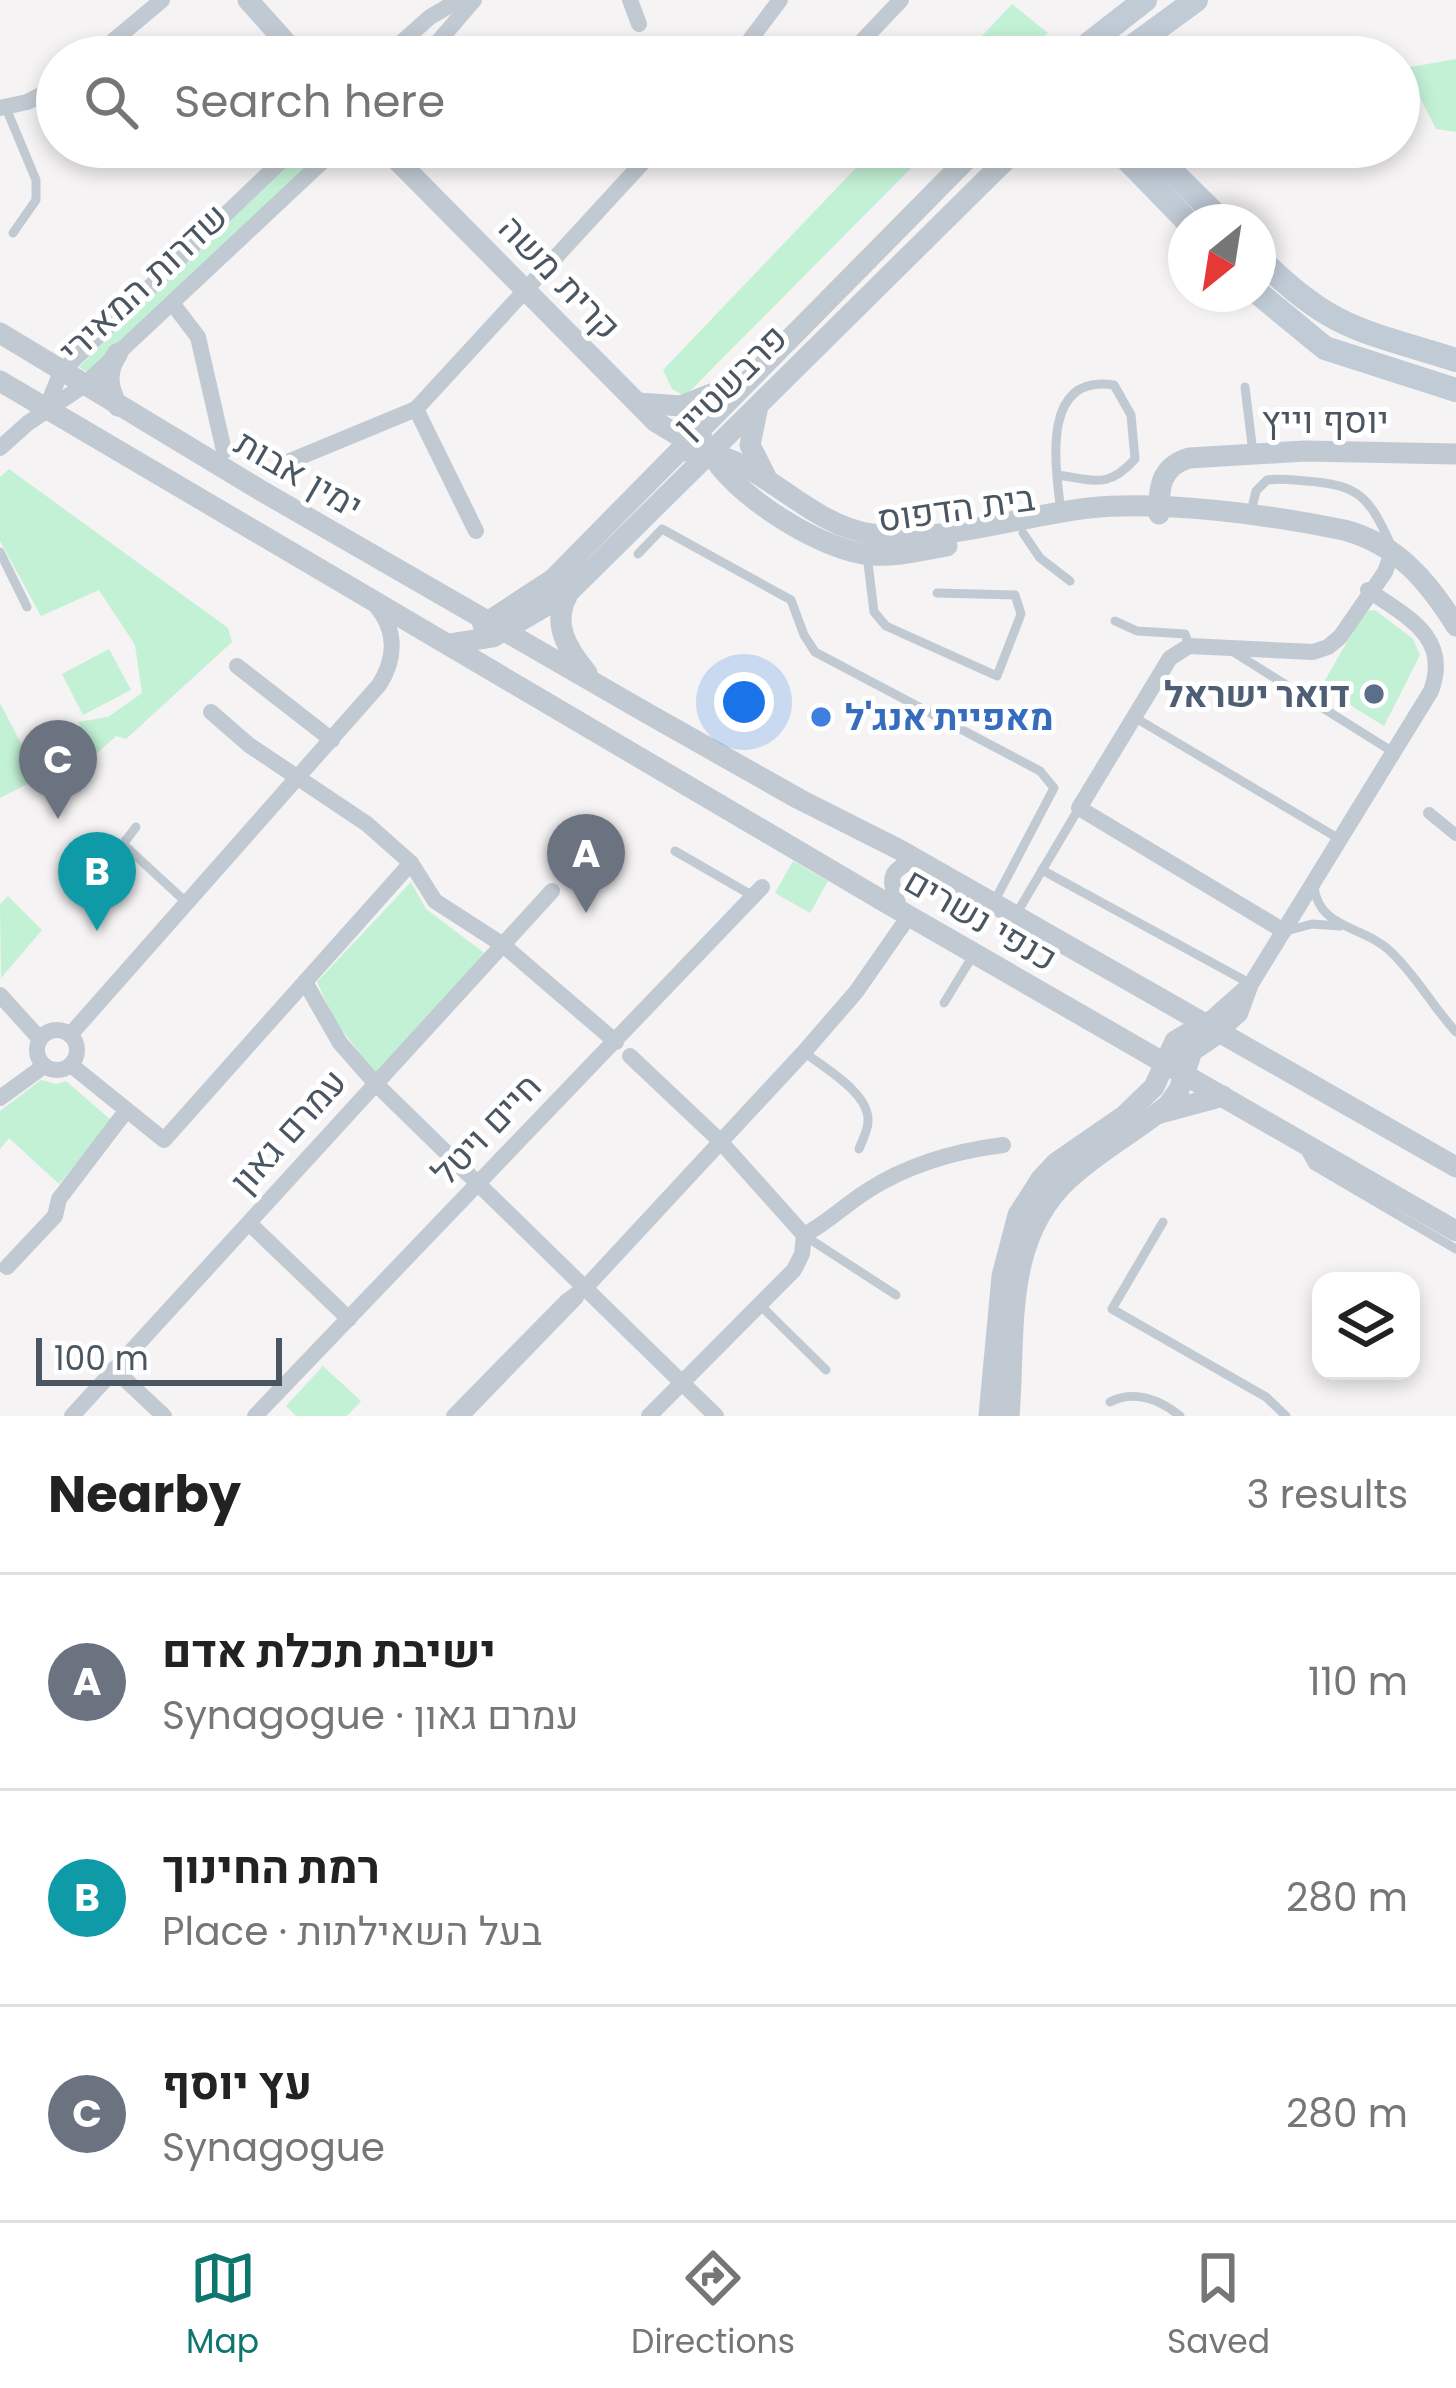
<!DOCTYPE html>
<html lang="en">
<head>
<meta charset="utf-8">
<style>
  body { margin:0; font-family:Poppins,Heebo,sans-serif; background:#f6f6f6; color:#222 }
  .controls { position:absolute; right:36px; bottom:36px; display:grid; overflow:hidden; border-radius:24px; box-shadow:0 6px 18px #0003 }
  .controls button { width:108px; height:108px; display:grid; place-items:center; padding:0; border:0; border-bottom:3px solid #e0e0e0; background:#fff; color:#222; font:60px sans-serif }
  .compass { position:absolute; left:1168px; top:204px; width:108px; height:108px; border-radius:50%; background:#fff; box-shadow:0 6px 18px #0003; rotate:210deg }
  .scale { position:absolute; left:36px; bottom:30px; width:246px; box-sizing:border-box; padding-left:12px; border:6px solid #4a5661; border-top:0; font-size:33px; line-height:42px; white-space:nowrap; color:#4a5661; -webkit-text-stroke:9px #fff; paint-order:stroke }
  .you { position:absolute; left:744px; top:702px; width:42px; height:42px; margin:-30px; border:9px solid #fff; border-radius:50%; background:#1a73e8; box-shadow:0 0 0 18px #1a73e833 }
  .badge { display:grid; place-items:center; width:78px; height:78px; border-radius:50%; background:#0f766e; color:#fff; font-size:39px; font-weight:700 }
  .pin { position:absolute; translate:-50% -99px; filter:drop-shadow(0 3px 6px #0008) }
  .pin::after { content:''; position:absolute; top:63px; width:42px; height:36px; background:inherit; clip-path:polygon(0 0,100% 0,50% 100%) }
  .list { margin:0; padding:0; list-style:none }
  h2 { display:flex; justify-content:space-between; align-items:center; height:156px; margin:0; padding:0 48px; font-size:51px }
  h2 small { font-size:39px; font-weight:400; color:#767676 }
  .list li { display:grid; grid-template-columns:78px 1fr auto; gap:36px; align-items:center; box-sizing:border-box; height:216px; padding:0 48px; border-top:3px solid #e0e0e0 }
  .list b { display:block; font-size:45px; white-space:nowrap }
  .list p { margin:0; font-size:39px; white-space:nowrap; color:#767676 }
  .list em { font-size:39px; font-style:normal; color:#767676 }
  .icon { flex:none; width:66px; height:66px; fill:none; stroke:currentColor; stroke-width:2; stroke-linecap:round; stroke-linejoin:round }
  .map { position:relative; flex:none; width:1456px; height:1416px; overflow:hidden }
  .search { position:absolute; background:#fff; box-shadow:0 6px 18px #0003; left:36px; right:36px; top:36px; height:132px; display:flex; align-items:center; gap:30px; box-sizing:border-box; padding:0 42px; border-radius:66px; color:#767676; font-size:45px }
  .sheet { height:804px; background:#fff }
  nav { display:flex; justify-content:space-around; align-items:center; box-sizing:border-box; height:168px; border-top:3px solid #e0e0e0; background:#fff; font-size:33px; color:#767676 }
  nav a { display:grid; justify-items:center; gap:6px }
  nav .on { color:#0f766e }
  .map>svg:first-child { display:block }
  .green { fill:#c3f1d5 }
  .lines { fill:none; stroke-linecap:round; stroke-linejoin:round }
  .service { stroke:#c1cad2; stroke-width:9 }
  .pedestrian { stroke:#c1cad2; stroke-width:12 }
  .minor { stroke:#c1cad2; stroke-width:16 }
  .tertiary { stroke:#c1cad2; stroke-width:21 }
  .secondary { stroke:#c1cbd6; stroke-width:24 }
  .service-dot { fill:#5c6f8a; stroke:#fff; stroke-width:4.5 }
  .shop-dot { fill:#3f7fe0; stroke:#fff; stroke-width:4.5 }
  .labels { text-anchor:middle; stroke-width:10; stroke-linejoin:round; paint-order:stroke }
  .street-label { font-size:36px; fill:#4a5661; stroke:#fff }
  .service-label { font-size:36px; font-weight:bold; fill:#4e5e75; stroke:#fff; text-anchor:end }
  .shop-label { font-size:36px; font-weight:bold; fill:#366cbe; stroke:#fff; text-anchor:start }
</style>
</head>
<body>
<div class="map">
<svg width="1456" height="1416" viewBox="0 0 1456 1416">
  <rect width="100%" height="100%" fill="#f5f3f3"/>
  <g class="green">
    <path d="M1012 4 1048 33 1022 57H962Z"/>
    <path d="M1456 59V132L1436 129 1405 68Z"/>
    <path d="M306 147H334L90 374 79 367Z"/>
    <path d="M876 147H932L685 396 672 389 663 370Z"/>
    <path d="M9 469 228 628 232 642 126 739 116 736 96 754 78 722 108 717 142 693 135 645 99 590 41 616 0 541V477Z"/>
    <path d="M1375 610 1413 639 1420 655 1384 726 1321 687 1365 611Z"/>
    <path d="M109 649 131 690 83 715 62 674Z"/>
    <path d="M0 703 39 778 0 798Z"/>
    <path d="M793 861 828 881 810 913 775 893Z"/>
    <path d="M411 882 426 909 487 955 377 1076 335 1021 317 982Z"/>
    <path d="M8 896 42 930 1 978 0 904Z"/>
    <path d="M41 1080 56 1084 66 1081 112 1121 59 1184 9 1138 0 1149V1111Z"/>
    <path d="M323 1366 361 1401 347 1416H296L286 1406Z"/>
  </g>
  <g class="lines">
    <g class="service">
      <path d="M6 108 36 180V200L13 233"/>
      <path d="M1245 387 1253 453"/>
      <path d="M1057 475C1095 480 1108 489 1135 459L1131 415 1114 385C1041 374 1055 464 1061 512"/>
      <path d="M1251 512 1256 491 1267 480C1280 478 1293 480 1306 481 1360 485 1369 497 1391 545"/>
      <path d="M1023 533 1040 558 1070 581"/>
      <path d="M0 552 27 607"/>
      <path d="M638 554 662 529 791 600 804 635 815 652 1040 771 1054 788 993 904"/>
      <path d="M867 555 874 612 886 626 997 676 1021 614 1015 595 937 593"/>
      <path d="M1115 621 1137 631 1185 634 1189 646"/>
      <path d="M1235 653 1393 752"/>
      <path d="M1134 717 1341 840"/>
      <path d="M136 827 123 844 187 903"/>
      <path d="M675 851 753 896"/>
      <path d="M1042 870 1251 984"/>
      <path d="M1314 887C1319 929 1364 926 1390 951 1415 974 1433 1007 1456 1032"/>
      <path d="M1015 916 1079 808"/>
      <path d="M1286 931 1312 924 1340 926"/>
      <path d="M944 1003 972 957"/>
      <path d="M804 1052C824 1068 870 1093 868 1122 868 1130 862 1141 859 1149"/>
      <path d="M1303 1147 1313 1165 1456 1249"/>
      <path d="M1163 1222 1112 1309 1266 1397 1286 1416"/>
      <path d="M805 1236 896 1295"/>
      <path d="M760 1305 826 1370"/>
      <path d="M1110 1402C1134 1390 1159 1399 1180 1416"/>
      <path d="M466 1416 579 1299"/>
    </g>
    <path class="pedestrian" d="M1429 813 1456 835"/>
    <g class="minor">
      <path d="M630 0 639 24"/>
      <path d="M94 57 162 0"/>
      <path d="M385 57 430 17 459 0"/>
      <path d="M425 57 474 0"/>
      <path d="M737 57 780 0"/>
      <path d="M847 57 901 0"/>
      <path d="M0 108 27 102 57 87"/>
      <path d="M172 303 198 337 224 451"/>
      <path d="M46 409 61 372 296 147"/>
      <path d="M416 409 476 531"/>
      <path d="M0 448 28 423 83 386 338 147"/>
      <path d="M283 464 416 409 657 147"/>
      <path d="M237 666 332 740"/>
      <path d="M211 712 249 745 367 824 411 863 435 901 503 945 616 1042"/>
      <path d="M901 912C892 885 881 871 917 860"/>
      <path d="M1284 931 1079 808 1170 658 1189 646 1313 652 1328 647 1340 637 1385 572 1393 550"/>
      <path d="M305 982 340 1043 376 1084 716 1416"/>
      <path d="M0 995 40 1039"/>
      <path d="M1206 1023 1250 984"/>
      <circle cx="57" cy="1050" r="20"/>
      <path d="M1220 1032 1240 1014 1251 984 1431 691C1451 637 1407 617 1368 590"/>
      <path d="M70 1035 379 685C396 659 397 630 376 606"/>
      <path d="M630 1056 719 1140 804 1235"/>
      <path d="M71 1065 164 1140 411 863"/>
      <path d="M0 1098 44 1066"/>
      <path d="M249 1223 349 1319"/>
      <path d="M804 1235C827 1223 845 1205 867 1191 907 1165 956 1151 1003 1145"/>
      <path d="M7 1267 55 1216 59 1199 126 1111"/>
      <path d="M114 1369 164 1416"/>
      <path d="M72 1416 552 891"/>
      <path d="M255 1416 762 887"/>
      <path d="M454 1416 566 1302 585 1288 804 1052 856 992 909 916"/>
      <path d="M649 1416 794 1270 802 1254 804 1235"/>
    </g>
    <g class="tertiary">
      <path d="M248 0 299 57"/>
      <path d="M384 147 656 422 676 434 703 440"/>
      <path d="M0 333 260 490 645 712 799 799 900 850 1456 1167"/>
      <path d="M0 381 890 905 1456 1231"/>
      <path d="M638 403 681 406 734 385"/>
      <path d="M118 406C107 388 105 371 118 353"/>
      <path d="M758 406 750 445 766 477"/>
      <path d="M709 450C731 494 823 552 872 555 896 557 923 550 947 546"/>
      <path d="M681 451C753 445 801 524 871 534 942 544 1018 516 1089 508 1162 500 1271 515 1344 530 1397 544 1428 581 1456 626"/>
      <path d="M1159 514C1159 487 1160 467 1189 458L1305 451 1456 454"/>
      <path d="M568 594C551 623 567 649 587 673"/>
      <path d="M483 625 553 579 979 147"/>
      <path d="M449 644 493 637 568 593 1019 147"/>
      <path d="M1160 1113 1223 1096"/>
      <path d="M989 1416 1002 1276 1018 1215 1041 1179 1056 1163 1124 1116 1154 1087 1175 1041 1206 1023"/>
      <path d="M1009 1416C1016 1333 1002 1239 1070 1178 1100 1150 1137 1131 1168 1105L1179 1090 1192 1051 1220 1032"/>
    </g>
    <g class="secondary">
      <path d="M1072 57 1145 0"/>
      <path d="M1118 57 1196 0"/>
      <path d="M1115 147 1188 222"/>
      <path d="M1147 147 1223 222"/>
      <path d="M1009 157 1030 147"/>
      <path d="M1258 257C1332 331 1362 330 1456 360"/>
      <path d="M1258 293 1325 348 1456 390"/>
    </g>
  </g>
  <circle class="service-dot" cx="1374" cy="694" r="12"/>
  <circle class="shop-dot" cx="821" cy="717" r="12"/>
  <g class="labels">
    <g class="street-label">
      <text transform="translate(560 277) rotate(46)" y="13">קרית משה</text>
      <text transform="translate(143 283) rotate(-43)" y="13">שדרות המאירי</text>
      <text transform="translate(730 381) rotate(-45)" y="13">פרבשטיין</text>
      <text x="1325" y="433">יוסף וייץ</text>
      <text transform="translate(299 474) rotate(30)" y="13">ימין אבות</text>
      <text transform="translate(956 508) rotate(-8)" y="13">בית הדפוס</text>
      <text transform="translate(981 919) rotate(30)" y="13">כנפי נשרים</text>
      <text transform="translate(486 1129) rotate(-46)" y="13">חיים ויטל</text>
      <text transform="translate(288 1131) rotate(-48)" y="13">עמרם גאון</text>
    </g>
    <g class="service-label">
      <text x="1350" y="707">דואר ישראל</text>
    </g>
    <g class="shop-label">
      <text x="845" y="730">מאפיית אנג'ל</text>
    </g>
  </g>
</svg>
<div class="controls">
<button><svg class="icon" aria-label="layers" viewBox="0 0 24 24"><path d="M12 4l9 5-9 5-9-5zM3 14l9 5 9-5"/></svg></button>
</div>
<svg class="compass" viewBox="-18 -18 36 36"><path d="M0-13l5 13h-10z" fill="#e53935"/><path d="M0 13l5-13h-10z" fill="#767676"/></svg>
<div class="scale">100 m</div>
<div class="you"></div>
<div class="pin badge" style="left:586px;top:913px;background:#6b7280">A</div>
<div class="pin badge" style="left:97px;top:931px;background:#0f9aa8">B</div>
<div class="pin badge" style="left:58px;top:819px;background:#6b7280">C</div>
<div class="search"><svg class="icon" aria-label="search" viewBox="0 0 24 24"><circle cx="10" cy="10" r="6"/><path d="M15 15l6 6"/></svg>Search here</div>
</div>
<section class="sheet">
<h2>Nearby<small>3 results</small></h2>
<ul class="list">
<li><span class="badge" style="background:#6b7280">A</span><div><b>ישיבת תכלת אדם</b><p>Synagogue · עמרם גאון</p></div><em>110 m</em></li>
<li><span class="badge" style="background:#0f9aa8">B</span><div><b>רמת החינוך</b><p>Place · בעל השאילתות</p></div><em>280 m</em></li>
<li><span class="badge" style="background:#6b7280">C</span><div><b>עץ יוסף</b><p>Synagogue</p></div><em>280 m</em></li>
</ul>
</section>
<nav>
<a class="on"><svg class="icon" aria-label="map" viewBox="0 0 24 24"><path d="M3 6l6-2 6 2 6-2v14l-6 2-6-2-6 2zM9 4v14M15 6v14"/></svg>Map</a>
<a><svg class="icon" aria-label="directions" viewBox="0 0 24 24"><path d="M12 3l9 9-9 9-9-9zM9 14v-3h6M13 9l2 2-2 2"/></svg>Directions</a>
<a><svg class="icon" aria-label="saved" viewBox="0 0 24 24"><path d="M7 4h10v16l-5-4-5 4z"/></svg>Saved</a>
</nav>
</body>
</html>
